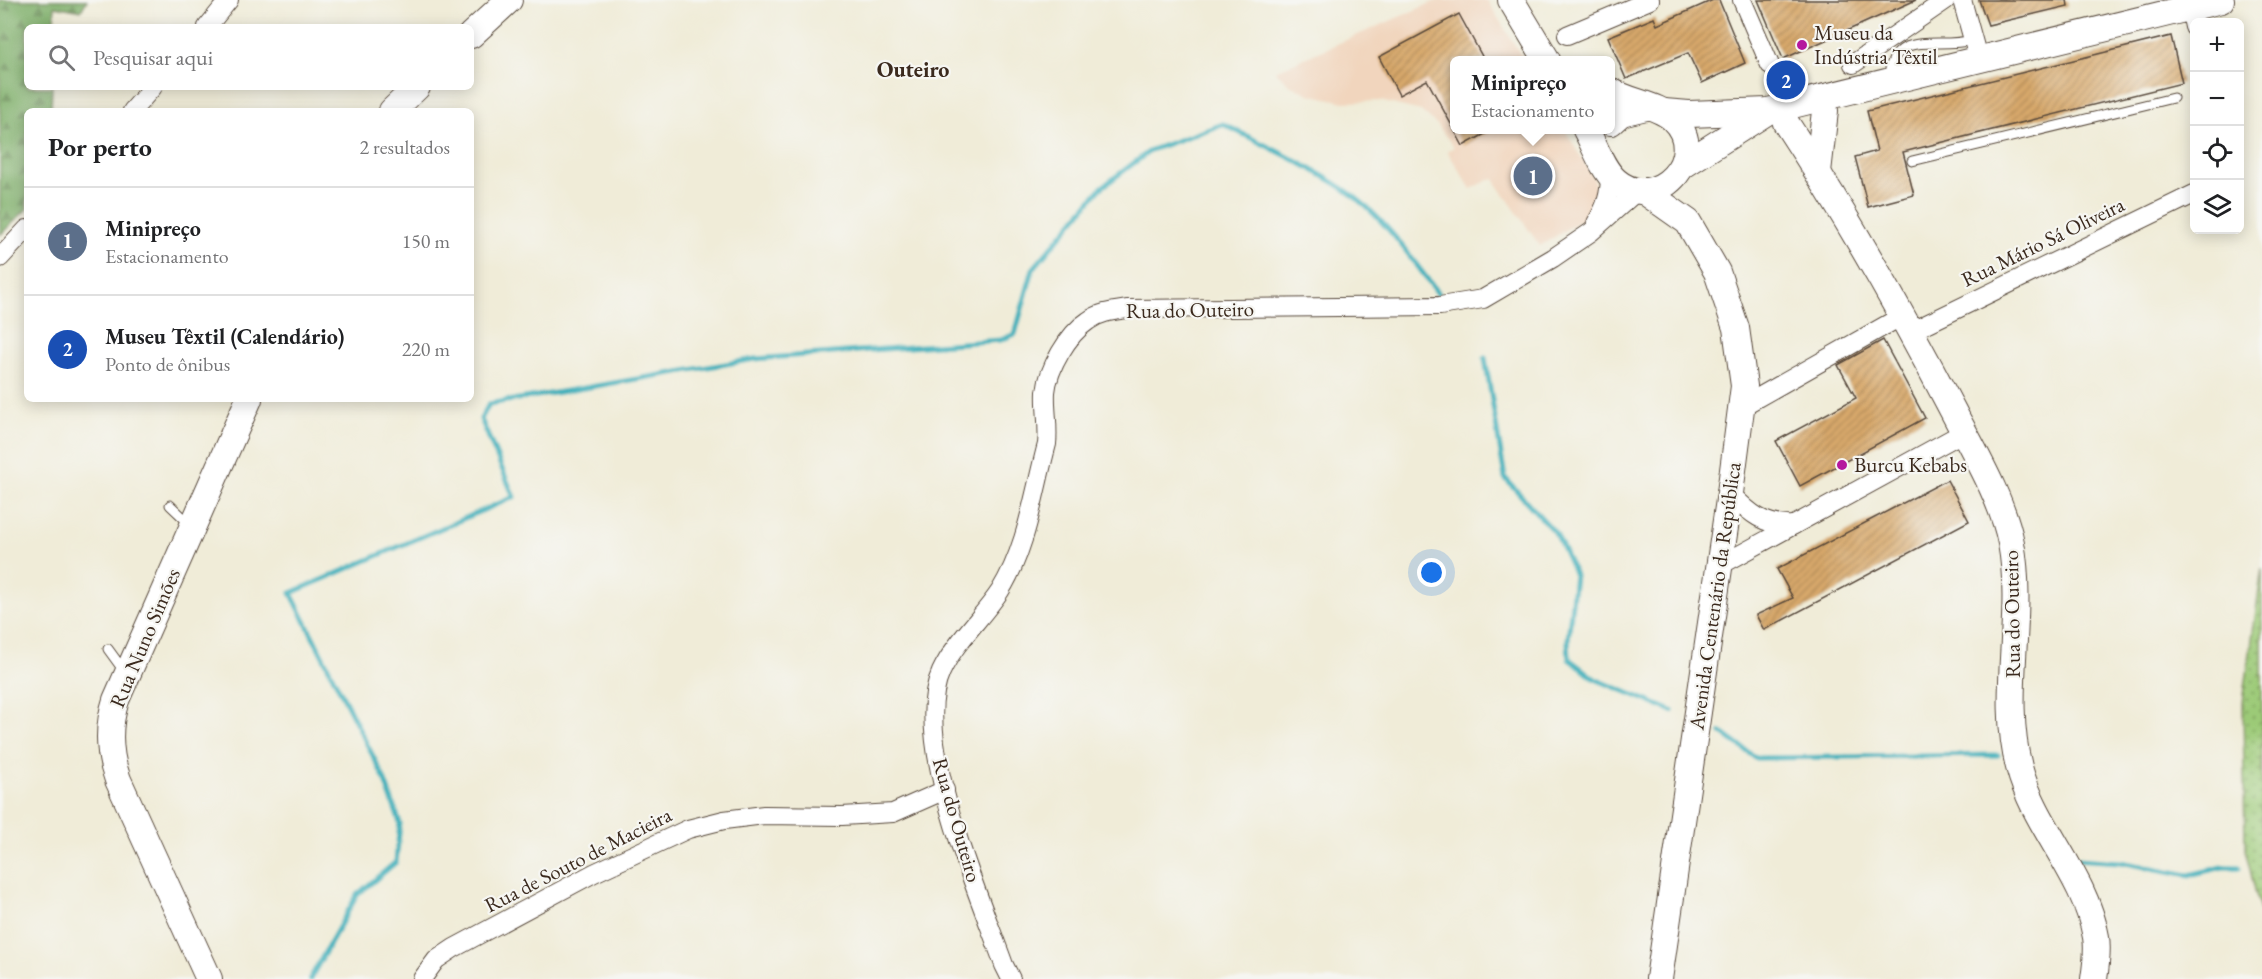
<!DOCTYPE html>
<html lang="pt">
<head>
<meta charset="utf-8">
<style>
  body { margin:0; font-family:"EB Garamond",serif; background:#f6f6f6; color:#202124 }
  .controls { position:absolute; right:18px; top:18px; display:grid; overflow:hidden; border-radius:9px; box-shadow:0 3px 15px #0003 }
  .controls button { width:54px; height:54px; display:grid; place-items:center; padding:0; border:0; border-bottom:2px solid #e0e0e0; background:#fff; color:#202124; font:30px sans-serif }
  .you { position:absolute; left:1432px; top:573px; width:21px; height:21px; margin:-15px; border:4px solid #fff; border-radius:50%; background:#1a73e8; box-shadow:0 0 0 9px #1a73e833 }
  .badge { display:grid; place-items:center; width:39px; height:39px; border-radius:50%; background:#2563eb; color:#fff; font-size:20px; font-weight:700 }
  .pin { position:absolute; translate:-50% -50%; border:3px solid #fff; box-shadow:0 2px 6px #0006 }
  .popup { position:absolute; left:1450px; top:56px; width:165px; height:78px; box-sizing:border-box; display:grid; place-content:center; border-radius:9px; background:#fff; filter:drop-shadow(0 2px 4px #0005); font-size:20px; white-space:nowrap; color:#757577 }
  .popup b { font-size:22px; color:#202124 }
  .popup::after { content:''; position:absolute; left:50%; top:100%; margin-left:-12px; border:12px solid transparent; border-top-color:#fff }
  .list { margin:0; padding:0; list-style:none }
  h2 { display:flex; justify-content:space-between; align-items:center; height:78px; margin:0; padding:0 24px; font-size:26px }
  h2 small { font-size:20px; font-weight:400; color:#757577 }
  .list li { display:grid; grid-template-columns:39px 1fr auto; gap:18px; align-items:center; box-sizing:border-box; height:108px; padding:0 24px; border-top:2px solid #e0e0e0 }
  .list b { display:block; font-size:22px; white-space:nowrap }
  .list p { margin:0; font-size:20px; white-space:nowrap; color:#757577 }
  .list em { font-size:20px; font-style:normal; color:#757577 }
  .icon { flex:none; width:33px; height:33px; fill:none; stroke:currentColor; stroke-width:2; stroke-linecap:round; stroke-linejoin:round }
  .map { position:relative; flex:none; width:2262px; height:979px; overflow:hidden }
  .search { position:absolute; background:#fff; box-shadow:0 3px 15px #0003; left:24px; top:24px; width:450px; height:66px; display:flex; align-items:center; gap:15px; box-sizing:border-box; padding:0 21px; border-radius:9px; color:#757577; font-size:22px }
  .panel { position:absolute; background:#fff; box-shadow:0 3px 15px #0003; left:24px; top:108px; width:450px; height:294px; border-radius:9px }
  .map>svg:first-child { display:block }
  .built { fill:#f1d5bd }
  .green { fill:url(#green-dots); stroke:#6c7a4a; stroke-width:1.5 }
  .forest { fill:url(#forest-firs); stroke:#5c6c43; stroke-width:1.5 }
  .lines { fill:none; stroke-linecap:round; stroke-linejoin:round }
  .stream { stroke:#40b0bb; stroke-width:5 }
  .building { fill:url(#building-hatch) }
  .lane-casing { stroke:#56473a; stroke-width:11 }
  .street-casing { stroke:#56473a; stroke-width:20 }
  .secondary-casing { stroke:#56473a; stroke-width:28 }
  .lane { stroke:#fff; stroke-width:9 }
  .street { stroke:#fff; stroke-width:18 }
  .secondary { stroke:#fff; stroke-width:26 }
  .poi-dot { fill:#b5179e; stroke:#f6f6f2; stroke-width:2 }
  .labels { text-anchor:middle; stroke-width:4.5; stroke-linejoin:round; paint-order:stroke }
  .poi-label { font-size:21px; fill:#3b2a1e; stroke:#f6f6f2; text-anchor:start }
  .street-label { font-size:21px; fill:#3b2a1e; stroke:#f6f6f2 }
  .neighbourhood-label { font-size:22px; font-weight:bold; fill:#3b2a1e; stroke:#f6f6f2 }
</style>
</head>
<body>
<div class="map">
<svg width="2262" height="979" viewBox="0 0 2262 979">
  <defs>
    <pattern id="green-dots" width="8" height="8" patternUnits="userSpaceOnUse" patternTransform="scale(1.5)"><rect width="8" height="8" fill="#9cca77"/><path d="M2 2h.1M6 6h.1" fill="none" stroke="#80a461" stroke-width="1.8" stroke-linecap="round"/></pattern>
    <pattern id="forest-firs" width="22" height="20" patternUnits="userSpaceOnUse" patternTransform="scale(1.5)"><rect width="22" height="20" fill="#7dae68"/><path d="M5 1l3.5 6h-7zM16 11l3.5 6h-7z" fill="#688e55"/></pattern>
    <pattern id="building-hatch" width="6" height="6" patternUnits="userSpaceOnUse" patternTransform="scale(1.5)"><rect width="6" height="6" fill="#d7a86b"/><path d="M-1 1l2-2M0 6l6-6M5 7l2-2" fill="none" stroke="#b08957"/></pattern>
  </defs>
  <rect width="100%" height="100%" fill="#f6f6f2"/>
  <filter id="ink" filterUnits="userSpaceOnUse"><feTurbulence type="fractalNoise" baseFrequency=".0167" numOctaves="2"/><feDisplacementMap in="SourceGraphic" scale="12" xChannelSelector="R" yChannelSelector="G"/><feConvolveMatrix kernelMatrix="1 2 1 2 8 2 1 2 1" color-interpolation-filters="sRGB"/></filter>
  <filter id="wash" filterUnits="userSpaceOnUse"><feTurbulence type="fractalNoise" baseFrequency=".008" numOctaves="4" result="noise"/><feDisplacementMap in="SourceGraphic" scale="24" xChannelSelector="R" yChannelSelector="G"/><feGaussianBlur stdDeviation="1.35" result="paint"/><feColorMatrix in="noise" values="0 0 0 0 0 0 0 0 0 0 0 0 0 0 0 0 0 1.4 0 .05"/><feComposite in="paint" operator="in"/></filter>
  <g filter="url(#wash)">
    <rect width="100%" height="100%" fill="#f0ecd8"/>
    <path class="built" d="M1438 0H1487L1524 60H1455V130H1565L1594 179 1597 194 1593 206 1585 218 1540 246 1493 178 1471 189 1447 151 1454 147 1439 127 1421 111 1380 101 1344 102 1309 94 1289 84 1275 71Z"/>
    <path class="green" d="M2262 568V918L2245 850 2243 702Z"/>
    <path class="forest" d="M0 0H87L81 11 55 6 54 27H27V87H52L51 111H27V209L0 235Z"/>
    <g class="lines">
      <g class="stream">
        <path d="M1485 358 1505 478 1557 535 1575 575 1568 640 1569 659 1595 679 1672 711"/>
        <path d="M1722 733 1756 758 1998 755"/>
        <path d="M2077 859 2120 862 2189 875 2223 867H2239"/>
        <path d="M310 979 357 895 396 862 400 823 384 778 291 593 514 497 481 419 489 404 755 359 1001 340 1015 334 1033 269 1101 188 1151 150 1223 124C1264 145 1306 164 1344 189 1384 216 1411 258 1439 295"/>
      </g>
    </g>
    <g id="blocks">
      <g class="building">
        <path d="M1713 0H1719L1745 63 1702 83 1688 53 1626 79 1608 37 1654 18 1657 25Z"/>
        <path d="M1758 0H1916L1783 59Z"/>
        <path d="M1979 0H2067L2068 6 1988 25Z"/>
        <path d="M1459 14 1484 60H1455V129H1494L1463 146 1427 80 1399 95 1379 57Z"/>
        <path d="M2171 36 2182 83 1903 152 1914 195 1868 207 1855 157 1877 151 1867 111Z"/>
        <path d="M1883 340 1925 418 1800 486 1776 441 1856 398 1838 365Z"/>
        <path d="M1947 480 1969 521 1764 630 1756 615 1793 598 1777 569Z"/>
      </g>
    </g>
  </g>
  <g filter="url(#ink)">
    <use href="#blocks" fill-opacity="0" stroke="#56473a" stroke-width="1.5"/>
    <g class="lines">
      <defs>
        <g id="lane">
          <path d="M1888 80C1893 27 1936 50 1972 40"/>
          <path d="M1912 161 2173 98"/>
          <path d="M170 505 191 525"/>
          <path d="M108 649 124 671"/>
        </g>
        <g id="street">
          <path d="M1742 0 1770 65"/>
          <path d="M1962 0 1978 58"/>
          <path d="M2190 7 2194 27"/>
          <path d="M207 27 229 0"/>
          <path d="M1567 35 1650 0"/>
          <path d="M1853 64 1946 0"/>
          <path d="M132 111 153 87"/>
          <path d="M1596 223C1606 207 1610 194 1610 175"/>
          <path d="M0 258 27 229"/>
          <path d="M1912 331 2194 194"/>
          <path d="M1743 406 1902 316"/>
          <path d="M1730 493C1749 513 1765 527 1794 525"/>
          <path d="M1719 566 1964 432"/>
          <path d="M422 979 436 960 454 948 594 873 688 829 724 820 764 815 842 816 893 813 945 790"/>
          <path d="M1011 979 1004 965C980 897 910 739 941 672 955 642 982 618 1000 591 1027 548 1034 492 1047 444 1049 426 1045 410 1046 392 1048 369 1068 334 1088 321 1100 312 1114 311 1128 309L1440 306 1483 299 1553 258 1591 232 1637 191"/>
        </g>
        <g id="secondary">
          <path d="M1511 0 1547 60"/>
          <path d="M471 35 509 0"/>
          <path d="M1782 108 1786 123C1847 216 1902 313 1953 411 1973 450 2003 500 2011 543 2025 617 2000 695 2019 767 2035 828 2085 874 2096 937 2098 950 2096 966 2094 979"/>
          <path d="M392 111 417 87"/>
          <path d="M1664 112 1689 114 1768 111 2221 0"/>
          <path d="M1611 122 1621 113 1646 107"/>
          <path d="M1586 130C1595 146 1602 169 1616 181 1656 215 1711 156 1673 119 1659 105 1629 102 1611 91"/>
          <path d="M1682 166 1765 113"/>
          <path d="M1818 172 1825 111 1823 98"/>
          <path d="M1644 191 1688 222 1717 272 1736 328 1744 386 1730 493 1659 979"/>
          <path d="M209 979 118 780C108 753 107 728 116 700L249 399"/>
        </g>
      </defs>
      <use href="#lane" class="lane-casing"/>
      <use href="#street" class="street-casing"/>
      <use href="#secondary" class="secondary-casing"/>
      <use href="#lane" class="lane"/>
      <use href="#street" class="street"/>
      <use href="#secondary" class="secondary"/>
    </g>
  </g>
  <g class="poi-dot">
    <circle cx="1802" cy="45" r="6"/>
    <circle cx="1842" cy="465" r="6"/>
  </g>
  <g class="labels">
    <g class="poi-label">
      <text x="1814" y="40">Museu da<tspan x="1814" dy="24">Indústria Têxtil</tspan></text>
      <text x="1854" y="472">Burcu Kebabs</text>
    </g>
    <g class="street-label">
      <text transform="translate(2043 242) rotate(-26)" y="7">Rua Mário Sá Oliveira</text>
      <text transform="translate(1190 310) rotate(-1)" y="7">Rua do Outeiro</text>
      <text transform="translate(1715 596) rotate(-82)" y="7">Avenida Centenário da República</text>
      <text transform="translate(2012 614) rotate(-91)" y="7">Rua do Outeiro</text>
      <text transform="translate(145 638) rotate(-67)" y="7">Rua Nuno Simões</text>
      <text transform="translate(957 820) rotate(74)" y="7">Rua do Outeiro</text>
      <text transform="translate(578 860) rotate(-27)" y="7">Rua de Souto de Macieira</text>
    </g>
    <g class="neighbourhood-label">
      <text x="913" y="77">Outeiro</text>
    </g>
  </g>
</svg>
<div class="controls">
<button>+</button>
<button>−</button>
<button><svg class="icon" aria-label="locate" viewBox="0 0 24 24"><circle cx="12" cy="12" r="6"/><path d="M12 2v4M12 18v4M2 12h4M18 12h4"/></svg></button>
<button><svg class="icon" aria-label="layers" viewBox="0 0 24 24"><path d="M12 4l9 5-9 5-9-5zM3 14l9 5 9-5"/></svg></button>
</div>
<div class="you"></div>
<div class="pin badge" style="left:1533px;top:176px;background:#5c6f8a">1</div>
<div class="popup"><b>Minipreço</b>Estacionamento</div>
<div class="pin badge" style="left:1786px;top:80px;background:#1a4fb4">2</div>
<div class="search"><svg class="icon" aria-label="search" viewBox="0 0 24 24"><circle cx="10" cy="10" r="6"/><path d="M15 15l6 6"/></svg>Pesquisar aqui</div>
<section class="panel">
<h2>Por perto<small>2 resultados</small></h2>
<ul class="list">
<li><span class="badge" style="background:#5c6f8a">1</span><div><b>Minipreço</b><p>Estacionamento</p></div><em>150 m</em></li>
<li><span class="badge" style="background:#1a4fb4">2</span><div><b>Museu Têxtil (Calendário)</b><p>Ponto de ônibus</p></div><em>220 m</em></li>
</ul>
</section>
</div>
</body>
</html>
